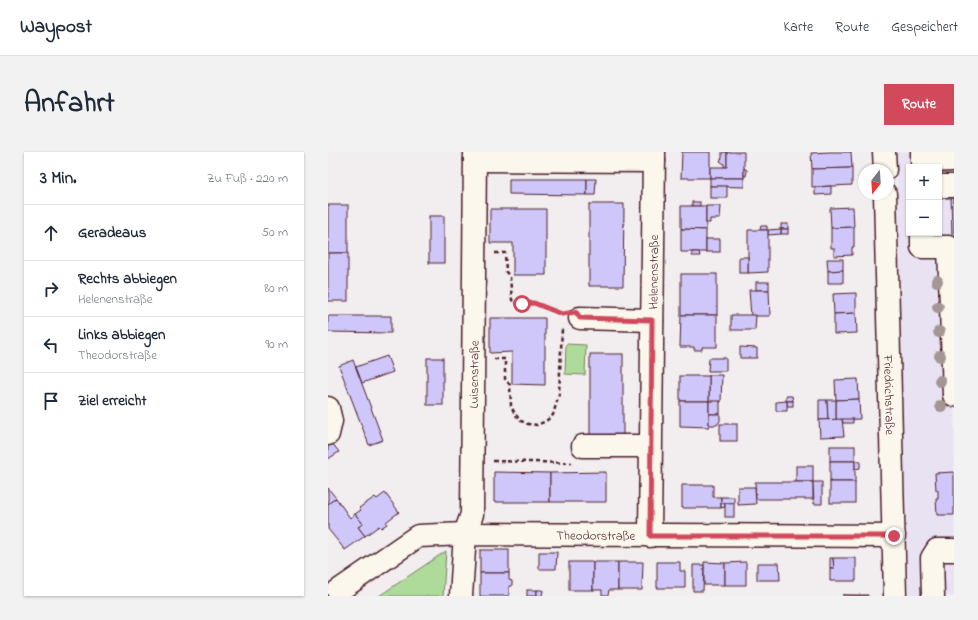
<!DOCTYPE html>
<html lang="de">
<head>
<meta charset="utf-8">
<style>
  body { margin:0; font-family:"Indie Flower",sans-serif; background:#f2f2f3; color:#1f2937 }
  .controls { position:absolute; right:12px; top:12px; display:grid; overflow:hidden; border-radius:0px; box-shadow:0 1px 3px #0004 }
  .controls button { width:36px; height:36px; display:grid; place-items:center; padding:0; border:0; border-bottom:1px solid #e0e1e3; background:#fff; color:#1f2937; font:20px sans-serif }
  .compass { position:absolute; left:530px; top:12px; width:36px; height:36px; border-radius:50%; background:#fff; box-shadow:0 1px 3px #0004; rotate:197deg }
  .stop { position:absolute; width:12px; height:12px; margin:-9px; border:3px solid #d1495b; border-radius:50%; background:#fff }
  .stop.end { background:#d1495b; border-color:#fff; box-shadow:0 1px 4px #0008 }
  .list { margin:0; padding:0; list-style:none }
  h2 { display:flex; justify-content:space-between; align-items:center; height:52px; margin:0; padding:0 16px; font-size:17px }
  h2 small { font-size:13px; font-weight:400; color:#747a83 }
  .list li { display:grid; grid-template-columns:26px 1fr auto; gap:12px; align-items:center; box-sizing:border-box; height:56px; padding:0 16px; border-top:1px solid #e0e1e3 }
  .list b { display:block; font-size:15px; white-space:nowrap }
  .list p { margin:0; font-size:13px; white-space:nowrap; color:#747a83 }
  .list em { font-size:13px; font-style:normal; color:#747a83 }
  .icon { flex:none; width:22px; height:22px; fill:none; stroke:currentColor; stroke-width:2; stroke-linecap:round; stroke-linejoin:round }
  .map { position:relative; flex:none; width:626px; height:444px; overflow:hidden; border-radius:0px }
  header { display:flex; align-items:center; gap:24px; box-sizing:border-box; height:56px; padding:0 20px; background:#fff; border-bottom:1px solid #e0e1e3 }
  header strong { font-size:19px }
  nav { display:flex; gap:22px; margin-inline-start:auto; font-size:14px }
  .intro { display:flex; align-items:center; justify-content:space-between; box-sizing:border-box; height:96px; padding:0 24px }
  h1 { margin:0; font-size:28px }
  .button { padding:10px 18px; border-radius:0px; background:#d1495b; color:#fff; font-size:14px; font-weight:700 }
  main { display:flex; gap:24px; padding:0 24px }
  aside { flex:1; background:#fff; border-radius:0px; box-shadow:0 1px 3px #0004 }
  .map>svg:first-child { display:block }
  .built { fill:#e8e2f2; fill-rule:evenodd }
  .green { fill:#aedb9a; stroke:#7c7d62 }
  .building { fill:#cfc7fa; stroke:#4a1f2b }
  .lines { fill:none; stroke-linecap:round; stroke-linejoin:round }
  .minor-casing { stroke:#4a1f2b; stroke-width:25 }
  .path { stroke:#4a1f2b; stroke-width:2.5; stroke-dasharray:4 3; stroke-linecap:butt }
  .minor { stroke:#fbf7ec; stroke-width:22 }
  .tree { fill:#a39693 }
  .route { stroke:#d1495b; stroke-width:5 }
  .labels { text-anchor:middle; stroke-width:3.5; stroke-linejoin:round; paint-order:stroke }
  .street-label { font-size:13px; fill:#4a1f2b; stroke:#fbf7ec }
</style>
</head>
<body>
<header>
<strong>Waypost</strong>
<nav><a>Karte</a><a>Route</a><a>Gespeichert</a></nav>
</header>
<div class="intro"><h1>Anfahrt</h1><a class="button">Route</a></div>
<main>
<aside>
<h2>3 Min.<small>Zu Fuß · 220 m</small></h2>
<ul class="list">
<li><svg class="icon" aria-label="ahead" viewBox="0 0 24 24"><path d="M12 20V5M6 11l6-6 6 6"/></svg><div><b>Geradeaus</b></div><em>50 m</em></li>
<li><svg class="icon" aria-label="right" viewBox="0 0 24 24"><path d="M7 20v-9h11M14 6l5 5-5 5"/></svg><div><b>Rechts abbiegen</b><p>Helenenstraße</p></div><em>80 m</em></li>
<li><svg class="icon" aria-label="left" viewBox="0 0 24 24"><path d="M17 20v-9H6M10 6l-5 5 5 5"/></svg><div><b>Links abbiegen</b><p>Theodorstraße</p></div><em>90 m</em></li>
<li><svg class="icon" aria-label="arrive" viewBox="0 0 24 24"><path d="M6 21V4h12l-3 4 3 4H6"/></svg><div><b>Ziel erreicht</b></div></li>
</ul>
</aside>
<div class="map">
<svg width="626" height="444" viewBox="0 0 626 444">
  <rect width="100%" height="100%" fill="#f2edef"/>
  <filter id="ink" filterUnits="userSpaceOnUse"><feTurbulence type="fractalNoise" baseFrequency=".025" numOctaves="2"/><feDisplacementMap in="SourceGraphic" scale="8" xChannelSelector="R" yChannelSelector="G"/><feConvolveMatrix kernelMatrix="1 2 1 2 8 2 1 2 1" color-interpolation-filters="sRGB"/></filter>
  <g filter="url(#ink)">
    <path class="built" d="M568 0H626V444H580ZM581 15H611V81H581Z"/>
    <g class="green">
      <path d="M238 192 258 193 257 223 237 222Z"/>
      <path d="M118 399 115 444H51Z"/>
    </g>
    <g class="building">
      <path d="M354 0H382V26H353Z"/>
      <path d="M394 0H399V15H396V12L392 9 394 6Z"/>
      <path d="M399 0H416V26H382V15H399Z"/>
      <path d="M502 0H523L524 16 484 17 483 1Z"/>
      <path d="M416 16 419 18 418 24H416Z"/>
      <path d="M524 16V33L484 35V17Z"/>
      <path d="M382 26H416V35L382 34Z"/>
      <path d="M181 27H259V43L181 42Z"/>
      <path d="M259 27H268L267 43H259Z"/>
      <rect x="382" y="34" width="17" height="12"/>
      <path d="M503 34V42L487 43V35Z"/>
      <path d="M623 40H626V86H624Z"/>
      <rect x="364" y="50" width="8" height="4"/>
      <path d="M261 52H296L295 134H261Z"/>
      <rect x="0" y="53" width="20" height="48"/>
      <path d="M353 54H378V78L353 77Z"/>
      <path d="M378 54H393L392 67H382V71H378Z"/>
      <path d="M525 55 526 75 503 76 502 56Z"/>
      <path d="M162 57H218V123H185V91H162Z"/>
      <rect x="101" y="64" width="15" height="47"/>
      <rect x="453" y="72" width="7" height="5"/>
      <path d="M432 74H439V78H433Z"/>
      <path d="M526 75V95H524V103L506 104V96H503V76Z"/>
      <path d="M353 77 378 78V100H353Z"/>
      <rect x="453" y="77" width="7" height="5"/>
      <path d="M453 77V82L440 83V78Z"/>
      <path d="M420 78H440V120L420 121Z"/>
      <rect x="378" y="87" width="14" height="13"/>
      <path d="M364 100H371L372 104H364Z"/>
      <rect x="0" y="101" width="20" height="48"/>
      <rect x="411" y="105" width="9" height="16"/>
      <path d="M499 107H515V118L500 119Z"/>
      <path d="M515 118V131H500V119Z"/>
      <rect x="353" y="122" width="36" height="41"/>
      <rect x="428" y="130" width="13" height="8"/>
      <path d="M421 138H441L442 164H423Z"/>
      <path d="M528 141V161L506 162 505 142Z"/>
      <path d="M528 161 529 181 506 182V162Z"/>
      <path d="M353 163H389V195H374V198H366V195H352Z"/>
      <path d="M403 163H428L427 178H403Z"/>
      <path d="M0 164H63V181L0 180Z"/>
      <path d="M162 166H217V233L184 232V200L162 201Z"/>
      <path d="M412 195 429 196V206H412Z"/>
      <rect x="262" y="202" width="33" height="86"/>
      <path d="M59 204 65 220 34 231 28 215Z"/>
      <rect x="99" y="206" width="16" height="47"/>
      <path d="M381 206H398V219H380Z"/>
      <path d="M25 208 55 288 41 293 11 214Z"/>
      <path d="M381 223H394L393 250 381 249Z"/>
      <rect x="352" y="224" width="29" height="25"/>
      <path d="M530 227 531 247 508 248 507 228Z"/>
      <path d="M458 244H464L465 249H458Z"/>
      <path d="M531 247 532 267 508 268V248Z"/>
      <path d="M491 248H499L500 268H491Z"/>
      <path d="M499 248H508V268H500Z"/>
      <path d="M352 249H381V275L352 274Z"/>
      <rect x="381" y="249" width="11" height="13"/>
      <rect x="459" y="249" width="6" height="5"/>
      <path d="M459 249V259H448V250Z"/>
      <path d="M381 262H392V269L389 273H381Z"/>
      <path d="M514 267 516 284 492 285 491 268Z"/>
      <path d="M514 267H525V271H515Z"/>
      <rect x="392" y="272" width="17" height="17"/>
      <path d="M4 291 11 300 0 307V294Z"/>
      <rect x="502" y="294" width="25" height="15"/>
      <rect x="502" y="309" width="25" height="21"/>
      <path d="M527 309H532V316L527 317Z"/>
      <rect x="468" y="314" width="17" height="16"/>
      <path d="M166 320 222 321V350H166Z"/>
      <path d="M278 320V350H222V321Z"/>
      <path d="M626 320V363H609L608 346H610V338H608L607 321Z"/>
      <path d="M427 330H485V347H428Z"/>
      <path d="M485 330H494V352H486Z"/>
      <rect x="502" y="330" width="25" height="21"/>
      <path d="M354 333H385V345H393V356H354Z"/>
      <path d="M410 335H427L428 352 410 353Z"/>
      <path d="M0 336 8 346 0 352Z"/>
      <path d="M57 341 71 360 58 370 59 372 53 376 51 374 37 384 30 375 35 372 27 362 33 358 31 356 47 345 49 347Z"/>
      <rect x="393" y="345" width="13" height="6"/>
      <path d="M8 346 22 366 27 362 35 372 30 375 37 384 17 398 0 377V352Z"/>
      <path d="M393 351H397V355L393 356Z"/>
      <rect x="397" y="351" width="9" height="14"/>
      <rect x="152" y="398" width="29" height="23"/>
      <path d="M211 400H229L228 417H211Z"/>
      <path d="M502 406H505L506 417H502Z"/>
      <path d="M505 406H528V429H502V417H506Z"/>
      <rect x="241" y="410" width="24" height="28"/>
      <path d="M265 410H290V438H281L280 443H274V438H265Z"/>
      <path d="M290 410H315L314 438H290Z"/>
      <path d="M329 410H352V419H357V436H329Z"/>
      <path d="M376 410 397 411V433H376Z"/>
      <path d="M418 410V433H397V411Z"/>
      <path d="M429 411H451L452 428H429Z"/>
      <path d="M365 413H376L375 439H365Z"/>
      <path d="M152 421H181V428L184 429V434H181V444H152Z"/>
      <rect x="199" y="438" width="10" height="6"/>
      <path d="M209 438H215L214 444H209Z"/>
      <path d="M514 443H540V444Z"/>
    </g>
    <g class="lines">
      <defs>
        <g id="minor">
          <path d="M556 0 557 18"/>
          <path d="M594 0V9L626 8"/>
          <path d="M147 8 326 9"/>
          <path d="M611 34H626"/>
          <path id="s1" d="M557 42 567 444"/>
          <path d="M594 81V95H621L626 243"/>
          <path d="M252 166 324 168"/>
          <path d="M0 256 3 269 0 282"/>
          <path d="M255 294H322"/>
          <path id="s2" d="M322 384 326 0"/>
          <path id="s3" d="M10 439 90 384 137 382 566 384"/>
          <path id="s4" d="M133 444 137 382 144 362 147 0"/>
          <path d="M605 444 604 406 609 398H626"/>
        </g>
      </defs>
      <use href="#minor" class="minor-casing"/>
      <g class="path">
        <path d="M167 101H177L178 120 182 125 184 148 187 151H206L233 162"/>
        <path d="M166 207H177V227L182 233 183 254 187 262 193 269 200 272 209 273 218 269 225 263 231 242 234 176"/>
        <path d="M165 309 244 311"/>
      </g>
      <use href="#minor" class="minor"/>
    </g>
    <g class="tree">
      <circle cx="609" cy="129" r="6"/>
      <circle cx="610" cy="155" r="6"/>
      <circle cx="611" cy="180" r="6"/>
      <circle cx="612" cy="204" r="6"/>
      <circle cx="612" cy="229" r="6"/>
      <circle cx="613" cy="254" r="6"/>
    </g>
  </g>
  <g class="lines" filter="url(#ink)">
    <path class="route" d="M194 152 206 151 234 162 248 160 252 166 324 168 322 384H566"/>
  </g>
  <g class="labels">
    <g class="street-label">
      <text dy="5" stroke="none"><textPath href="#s2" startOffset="264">Helenenstraße</textPath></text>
      <text dy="5" stroke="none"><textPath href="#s4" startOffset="223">Luisenstraße</textPath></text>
      <text dy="5" stroke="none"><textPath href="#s1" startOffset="201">Friedrichstraße</textPath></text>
      <text dy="5" stroke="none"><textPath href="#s3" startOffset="275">Theodorstraße</textPath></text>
    </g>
  </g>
</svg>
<div class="controls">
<button>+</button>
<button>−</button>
</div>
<svg class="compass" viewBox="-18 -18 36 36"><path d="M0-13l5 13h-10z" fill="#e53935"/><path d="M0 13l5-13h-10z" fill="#747a83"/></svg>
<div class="stop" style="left:194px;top:152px"></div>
<div class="stop end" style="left:566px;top:384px"></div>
</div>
</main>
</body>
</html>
